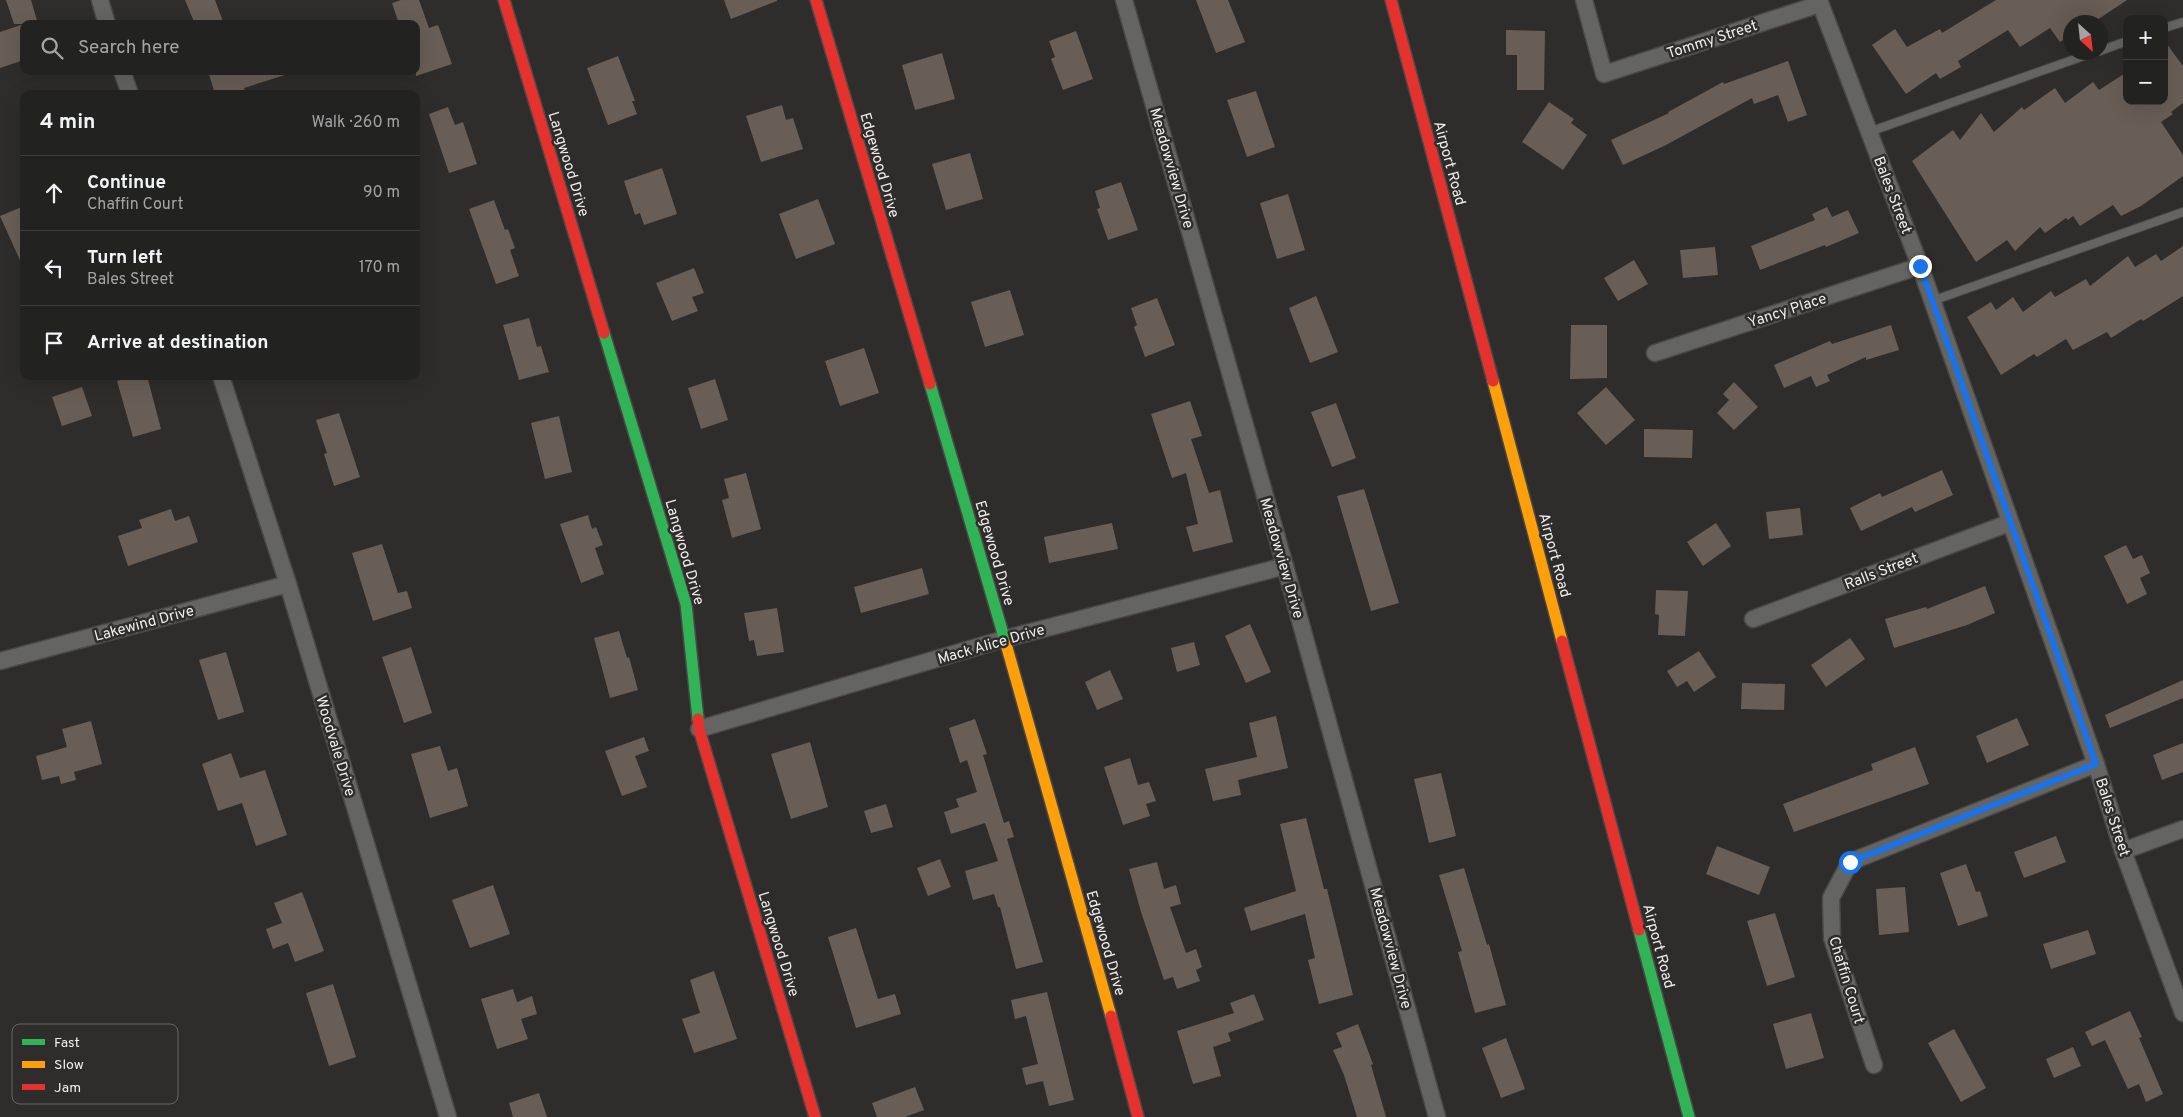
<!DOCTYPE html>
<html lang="en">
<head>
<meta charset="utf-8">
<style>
  body { margin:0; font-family:Overpass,sans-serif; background:#2a2a2a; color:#f1f3f6 }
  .controls { position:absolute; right:15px; top:15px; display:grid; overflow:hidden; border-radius:10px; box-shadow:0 5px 20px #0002 }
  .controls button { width:45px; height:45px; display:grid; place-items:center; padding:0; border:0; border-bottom:1px solid #3f3f3f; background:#222221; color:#f1f3f6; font:25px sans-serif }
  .compass { position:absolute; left:2063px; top:15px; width:45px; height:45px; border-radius:50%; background:#222221; box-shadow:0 5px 20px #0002; rotate:153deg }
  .stop { position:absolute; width:15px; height:15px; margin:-11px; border:4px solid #1a73e8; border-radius:50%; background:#fff }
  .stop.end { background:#1a73e8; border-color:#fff; box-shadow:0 1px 5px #0008 }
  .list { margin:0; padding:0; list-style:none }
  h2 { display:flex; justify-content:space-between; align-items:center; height:65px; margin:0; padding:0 20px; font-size:21px }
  h2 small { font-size:16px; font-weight:400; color:#a2a4a5 }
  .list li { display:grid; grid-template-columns:32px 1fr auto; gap:15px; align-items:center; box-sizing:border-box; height:75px; padding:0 20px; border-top:1px solid #3f3f3f }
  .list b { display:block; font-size:19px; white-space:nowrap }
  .list p { margin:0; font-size:16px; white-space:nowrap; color:#a2a4a5 }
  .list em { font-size:16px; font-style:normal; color:#a2a4a5 }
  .icon { flex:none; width:28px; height:28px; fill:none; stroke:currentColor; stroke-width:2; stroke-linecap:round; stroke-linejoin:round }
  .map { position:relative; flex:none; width:2183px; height:1117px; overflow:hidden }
  .search { position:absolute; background:#222221; box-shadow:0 5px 20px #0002; left:20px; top:20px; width:400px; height:55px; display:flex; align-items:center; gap:12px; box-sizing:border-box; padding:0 18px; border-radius:10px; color:#a2a4a5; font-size:19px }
  .panel { position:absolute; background:#222221; box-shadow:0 5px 20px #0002; left:20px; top:90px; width:400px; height:290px; border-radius:10px }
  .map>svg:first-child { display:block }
  .building { fill:#695e55 }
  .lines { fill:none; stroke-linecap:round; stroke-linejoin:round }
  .lane-casing { stroke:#494847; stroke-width:10 }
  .street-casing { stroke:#494847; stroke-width:19 }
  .fast-casing { stroke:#494847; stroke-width:14 }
  .slow-casing { stroke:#494847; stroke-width:14 }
  .jam-casing { stroke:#494847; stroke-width:14 }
  .lane { stroke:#646463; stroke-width:8 }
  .street { stroke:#646463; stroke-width:16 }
  .fast { stroke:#30b455; stroke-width:11 }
  .slow { stroke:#ff9f0a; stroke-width:11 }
  .jam { stroke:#e5322d; stroke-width:11 }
  .route { stroke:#1a73e8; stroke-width:6 }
  .labels { text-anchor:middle; stroke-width:5; stroke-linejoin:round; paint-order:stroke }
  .street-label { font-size:15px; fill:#f0eeed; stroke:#2f2d2b }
  .key { fill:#2f2d2b; stroke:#696765; stroke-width:1 }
  .key-label { font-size:14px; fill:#f0eeed }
</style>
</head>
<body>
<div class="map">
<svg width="2183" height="1117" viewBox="0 0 2183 1117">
  <rect width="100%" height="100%" fill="#2e2d2c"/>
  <g class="building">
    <path d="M6 0H31L38 24H14Z"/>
    <path d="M185 0H215L224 24H195Z"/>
    <path d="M401 0H419L429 28 438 25 452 64 416 76V24H399L392 3Z"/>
    <path d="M724 0H777V1L731 19Z"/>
    <path d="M1196 0H1228L1245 42 1216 53Z"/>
    <path d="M1996 0H2127L2094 22H2070V36L2060 42 2050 28 2020 47 2008 30 1958 61 1961 67 1940 79 1936 73 1906 94 1872 45 1895 29 1907 47 1940 29 1942 33Z"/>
    <path d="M24 24V60L0 68V32Z"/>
    <path d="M1506 30 1545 31 1544 90H1517V55H1506Z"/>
    <path d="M1076 31 1093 79 1063 90 1051 59 1055 57 1049 41Z"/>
    <path d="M2164 40 2183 66V103L2171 112 2173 114 2161 122 2183 155V176L2141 206 2121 216 2113 205 2080 226 2073 216 2068 220 2066 218 2045 233 2040 227 2015 251 2007 240 1976 262 1912 161 1953 130 1960 140 1981 113 1994 132 2022 107 2024 110 2055 88 2065 103 2093 82 2099 90 2127 72V101H2164Z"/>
    <path d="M942 53 955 99 915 110 902 65Z"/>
    <path d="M618 56 635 101H632L637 114 608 125 587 68Z"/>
    <path d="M1788 61 1807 115 1788 122 1778 95 1754 104 1752 98 1666 145 1623 165 1611 140 1669 113 1668 112 1723 82 1724 84Z"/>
    <path d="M208 71H285V75L244 88 246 94H215Z"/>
    <path d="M1256 91 1275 147 1247 157 1227 100Z"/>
    <path d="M1549 102 1574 119 1571 123 1587 135 1563 170 1522 142Z"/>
    <path d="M782 105 786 120 793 118 803 149 761 162 746 116Z"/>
    <path d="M448 107 455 125 463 122 477 164 449 173 429 114Z"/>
    <path d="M970 153 983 199 946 210 932 164Z"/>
    <path d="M662 168 677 214 644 225 640 213 635 215 624 181Z"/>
    <path d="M1121 182 1138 230 1108 240 1097 209 1100 208 1095 191Z"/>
    <path d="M1288 194 1305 250 1277 259 1260 203Z"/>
    <path d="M818 199 835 244 796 259 779 214Z"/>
    <path d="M494 200 505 230 508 229 515 248 510 250 519 276 496 284 469 209Z"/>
    <path d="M24 206V269L0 216Z"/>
    <path d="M1827 207 1832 217 1848 210 1859 233 1826 247 1825 245 1760 270 1751 246 1815 220 1812 214Z"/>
    <path d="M2183 246V296L2143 321 2141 319 2111 338 2107 332 2073 350 2066 339 2037 357 2034 354 2001 375 1967 317 1991 302 1996 310 2013 297 2023 312 2051 291 2055 297 2086 279 2090 286 2128 256 2135 267 2156 254 2161 261Z"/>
    <path d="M1715 247 1718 275 1683 278 1680 250Z"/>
    <path d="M1634 260 1648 284 1618 301 1604 278Z"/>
    <path d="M694 268 704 293 692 297 698 311 672 321 656 283Z"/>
    <path d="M1010 290 1024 335 985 347 971 302Z"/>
    <path d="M1316 296 1338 352 1310 363 1289 308Z"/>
    <path d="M1157 298 1175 345 1145 357 1134 327 1137 325 1131 308Z"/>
    <path d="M529 318 537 347 541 346 549 372 519 380 503 325Z"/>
    <path d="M1571 325H1607V378L1570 379Z"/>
    <path d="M1891 325 1899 350 1866 360V357L1827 375 1830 381 1816 387 1811 376 1784 388 1774 365 1830 341 1832 344Z"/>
    <path d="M864 348 879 393 840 406 825 361Z"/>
    <path d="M133 376H147L161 429 133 437 117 381Z"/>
    <path d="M715 379 728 420 701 429 688 388Z"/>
    <path d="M1734 382 1758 407 1734 430 1717 413 1729 400 1723 394Z"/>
    <path d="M82 387 92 416 62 426 52 397Z"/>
    <path d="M1606 387 1635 420 1606 445 1577 413Z"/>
    <path d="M1190 401 1202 436 1191 439 1209 493 1220 490 1233 542 1193 552 1186 527 1198 524 1186 473 1172 478 1151 414Z"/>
    <path d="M1336 403 1356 458 1332 467 1311 412Z"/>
    <path d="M339 413 360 477 334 486 324 454 327 453 316 420Z"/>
    <path d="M559 416 572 472 545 479 531 423Z"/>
    <path d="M1644 429 1693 430 1692 458 1644 457Z"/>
    <path d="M1942 470 1953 495 1915 512 1912 507 1861 531 1850 508 1880 493 1882 497Z"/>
    <path d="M746 473 761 529 732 538 722 500 729 498 724 479Z"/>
    <path d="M1364 489 1399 603 1371 611 1337 496Z"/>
    <path d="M1800 508 1803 535 1769 539 1766 512Z"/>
    <path d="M171 509 175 521 189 516 198 542 128 566 118 536 142 528 139 520Z"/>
    <path d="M588 515 592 529 596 527 603 545 595 548 604 574 581 583 560 524Z"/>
    <path d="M1112 523 1118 549 1049 563 1044 537Z"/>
    <path d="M1716 523 1731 546 1703 566 1687 542Z"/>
    <path d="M382 544 398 593 407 591 412 608 373 621 352 553Z"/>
    <path d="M2126 545 2133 559 2142 555 2150 573 2140 578 2147 594 2127 604 2104 556Z"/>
    <path d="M922 568 929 594 861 613 854 587Z"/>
    <path d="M1985 586 1995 613 1967 625 1894 648 1885 619 1926 607 1927 609Z"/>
    <path d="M1656 590 1688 591 1685 636 1658 635 1659 615 1655 614Z"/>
    <path d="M777 608 784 652 757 656 754 640 749 641 744 613Z"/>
    <path d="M1250 624 1271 672 1246 683 1225 636Z"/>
    <path d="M619 631 627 658 629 657 638 690 610 698 594 638Z"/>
    <path d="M1850 638 1865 659 1826 687 1811 665Z"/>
    <path d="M1194 642 1200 665 1177 672 1171 648Z"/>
    <path d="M411 647 432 713 404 723 382 657Z"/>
    <path d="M1699 651 1716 677 1694 692 1687 681 1677 687 1667 671Z"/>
    <path d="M226 652 244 712 218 720 199 660Z"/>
    <path d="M1110 670 1123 699 1097 710 1085 682Z"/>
    <path d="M2183 680V698L2110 728 2105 715Z"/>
    <path d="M1742 683 1785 684 1784 710 1741 709Z"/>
    <path d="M1276 716 1288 768 1238 780 1241 795 1213 801 1205 769 1257 757 1249 723Z"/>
    <path d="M2017 718 2029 745 1987 763 1976 736Z"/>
    <path d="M975 719 987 754 983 755 1004 823 1009 821 1014 837 1007 839 1043 962 1016 969 1000 907H998L994 894 973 900 965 871 998 861 985 823 951 834 944 812 959 807 956 799 977 792 967 760 960 763 949 728Z"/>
    <path d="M91 721 102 764 74 772 76 780 61 784 59 776 42 780 36 756 67 747 62 729Z"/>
    <path d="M644 737 649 751 635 756 647 787 622 796 605 751Z"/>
    <path d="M810 742 828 807 791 819 771 754Z"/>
    <path d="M2183 743V772L2162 780 2153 755Z"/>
    <path d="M440 746 448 771 457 768 468 806 430 818 411 754Z"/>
    <path d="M1915 747 1929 784 1794 832 1783 804 1873 770 1871 764Z"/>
    <path d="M231 753 240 778 265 770 287 835 256 846 242 803 218 811 202 764Z"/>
    <path d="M1130 758 1138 785 1149 782 1156 801 1146 804 1150 816 1123 825 1104 767Z"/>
    <path d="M1441 773 1456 836 1429 843 1414 779Z"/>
    <path d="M886 804 893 827 871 833 864 811Z"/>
    <path d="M1306 818 1324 889H1327L1353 995 1319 1004 1308 960 1315 958 1305 914 1251 931 1244 908 1296 891 1280 824Z"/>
    <path d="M2056 836 2066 862 2024 878 2014 852Z"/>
    <path d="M1717 846 1770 867 1759 895 1706 874Z"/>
    <path d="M940 859 951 887 928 896 917 868Z"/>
    <path d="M1157 862 1164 889 1176 885 1181 904 1170 907 1186 953 1196 949 1202 967 1196 970 1200 981 1177 989 1173 977 1164 980 1141 912 1129 869Z"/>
    <path d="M1966 864 1976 892 1980 891 1988 916 1958 926 1940 873Z"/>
    <path d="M1464 868 1487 945 1489 944 1506 1005 1475 1013 1458 952 1462 951 1439 875Z"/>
    <path d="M493 885 510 934 470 948 452 900Z"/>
    <path d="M1905 887 1909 932 1879 935 1876 889Z"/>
    <path d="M302 892 324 951 295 962 288 943 273 949 266 929 282 923 274 903Z"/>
    <path d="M1775 913 1795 977 1767 986 1747 921Z"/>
    <path d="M856 928 878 999 895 994 901 1014 856 1028 828 937Z"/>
    <path d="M2088 930 2096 954 2051 969 2043 944Z"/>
    <path d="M714 971 737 1039 694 1053 682 1019 700 1013 690 980Z"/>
    <path d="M333 984 356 1057 329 1066 306 993Z"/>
    <path d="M513 989 517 1002 532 996 537 1014 521 1019 528 1039 497 1049 481 999Z"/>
    <path d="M1047 992 1074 1100 1049 1106 1043 1081 1026 1085 1022 1068 1038 1064 1026 1016 1015 1019 1011 1000Z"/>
    <path d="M1254 994 1264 1020 1228 1033 1231 1041 1213 1047 1221 1076 1193 1084 1177 1031 1234 1013 1230 1003Z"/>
    <path d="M2130 1011 2142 1037 2139 1038 2163 1094 2146 1102 2139 1084 2128 1089 2105 1040 2092 1046 2085 1032Z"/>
    <path d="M1811 1013 1824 1058 1786 1069 1773 1024Z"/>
    <path d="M1358 1024 1373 1064 1371 1065 1386 1117H1357L1344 1075 1333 1050 1342 1047 1336 1033Z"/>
    <path d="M1954 1029 1986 1088 1961 1102 1928 1043Z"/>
    <path d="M1506 1038 1525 1089 1501 1098 1482 1048Z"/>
    <path d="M2073 1047 2081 1066 2054 1078 2046 1059Z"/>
    <path d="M915 1087 924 1110 905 1117H877L872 1103Z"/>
    <path d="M539 1093 547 1117H513L509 1103Z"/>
  </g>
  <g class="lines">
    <defs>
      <g id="lane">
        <path d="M2164 28 2183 22"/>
        <path d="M2100 51 2127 41"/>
        <path d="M1869 132 2095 52"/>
        <path d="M1932 301 2183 212"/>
      </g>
      <g id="street">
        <path d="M100 0 107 24"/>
        <path d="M1124 0 1285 566 1437 1117"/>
        <path d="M1584 0 1604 74 1820 4"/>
        <path d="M1819 0 1920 266 2096 764 2123 851 2183 1013"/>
        <path d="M122 71 130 94"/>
        <path d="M1655 353 1920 266"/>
        <path d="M221 376 288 584 448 1117"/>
        <path d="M1753 619 2009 523"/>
        <path d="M0 661 288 584"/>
        <path d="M699 729 1004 639 1285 566"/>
        <path d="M2123 851 2183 829"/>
        <path d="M1874 1065 1832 938 1831 898 1850 862 2096 764"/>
      </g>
      <g id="fast">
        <path d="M604 333 686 604 698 719"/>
        <path d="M930 384 1006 644"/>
        <path d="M1639 930 1689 1117"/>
      </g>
      <g id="slow">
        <path d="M1493 381 1562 641"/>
        <path d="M1006 644 1111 1016"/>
      </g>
      <g id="jam">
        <path d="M504 0 604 333"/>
        <path d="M816 0 930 384"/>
        <path d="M1391 0 1493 381"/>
        <path d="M1562 641 1639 930"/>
        <path d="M698 719 699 729 815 1117"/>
        <path d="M1111 1016 1138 1117"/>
      </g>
    </defs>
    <use href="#lane" class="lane-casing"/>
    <use href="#street" class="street-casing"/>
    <use href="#fast" class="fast-casing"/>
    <use href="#slow" class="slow-casing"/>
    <use href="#jam" class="jam-casing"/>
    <use href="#lane" class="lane"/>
    <use href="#street" class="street"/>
    <use href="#fast" class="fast"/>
    <use href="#slow" class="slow"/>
    <use href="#jam" class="jam"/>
  </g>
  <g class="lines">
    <path class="route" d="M1850 862 2096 764 1920 266"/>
  </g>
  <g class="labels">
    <g class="street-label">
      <text transform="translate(1712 39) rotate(-18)" y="5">Tommy Street</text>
      <text transform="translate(1450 163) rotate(75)" y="5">Airport Road</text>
      <text transform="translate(569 164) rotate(73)" y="5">Langwood Drive</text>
      <text transform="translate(880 165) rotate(74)" y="5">Edgewood Drive</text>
      <text transform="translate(1172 168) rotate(74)" y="5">Meadowview Drive</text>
      <text transform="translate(1893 195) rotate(69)" y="5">Bales Street</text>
      <text transform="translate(1787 310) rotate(-18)" y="5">Yancy Place</text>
      <text transform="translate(685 552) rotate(74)" y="5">Langwood Drive</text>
      <text transform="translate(995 553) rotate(74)" y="5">Edgewood Drive</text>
      <text transform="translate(1555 555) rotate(75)" y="5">Airport Road</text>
      <text transform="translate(1282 558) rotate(74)" y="5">Meadowview Drive</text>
      <text transform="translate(1881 571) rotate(-21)" y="5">Ralls Street</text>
      <text transform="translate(144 623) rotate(-15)" y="5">Lakewind Drive</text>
      <text transform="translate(991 644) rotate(-16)" y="5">Mack Alice Drive</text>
      <text transform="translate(336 746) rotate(73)" y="5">Woodvale Drive</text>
      <text transform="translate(2113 817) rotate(72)" y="5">Bales Street</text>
      <text transform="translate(1106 943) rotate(74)" y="5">Edgewood Drive</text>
      <text transform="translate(779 944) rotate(73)" y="5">Langwood Drive</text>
      <text transform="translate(1659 946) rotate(75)" y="5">Airport Road</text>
      <text transform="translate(1391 948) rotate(75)" y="5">Meadowview Drive</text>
      <text transform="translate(1847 980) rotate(73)" y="5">Chaffin Court</text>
    </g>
  </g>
  <rect x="12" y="1024" width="166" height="80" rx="8" class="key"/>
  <rect x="22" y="1039" width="23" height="6" fill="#30b455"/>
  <rect x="22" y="1061" width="23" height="7" fill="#ff9f0a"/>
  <rect x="22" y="1084" width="23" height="6" fill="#e5322d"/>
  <g class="key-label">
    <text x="54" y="1047">Fast</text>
    <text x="54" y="1069">Slow</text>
    <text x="54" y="1092">Jam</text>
  </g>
</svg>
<div class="controls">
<button>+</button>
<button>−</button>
</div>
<svg class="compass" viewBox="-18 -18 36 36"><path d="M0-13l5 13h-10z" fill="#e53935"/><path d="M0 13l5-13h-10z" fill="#a2a4a5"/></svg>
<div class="stop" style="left:1850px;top:862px"></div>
<div class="stop end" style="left:1920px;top:266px"></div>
<div class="search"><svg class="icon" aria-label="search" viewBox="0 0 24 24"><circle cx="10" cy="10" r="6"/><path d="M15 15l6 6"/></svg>Search here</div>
<section class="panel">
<h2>4 min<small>Walk · 260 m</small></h2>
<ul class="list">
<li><svg class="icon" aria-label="ahead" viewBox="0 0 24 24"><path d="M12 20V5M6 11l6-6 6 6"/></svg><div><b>Continue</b><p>Chaffin Court</p></div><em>90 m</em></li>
<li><svg class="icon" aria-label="left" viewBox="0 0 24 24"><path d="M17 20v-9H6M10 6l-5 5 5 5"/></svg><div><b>Turn left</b><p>Bales Street</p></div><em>170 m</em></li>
<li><svg class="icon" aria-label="arrive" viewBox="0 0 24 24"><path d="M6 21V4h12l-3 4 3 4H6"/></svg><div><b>Arrive at destination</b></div></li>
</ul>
</section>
</div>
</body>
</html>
